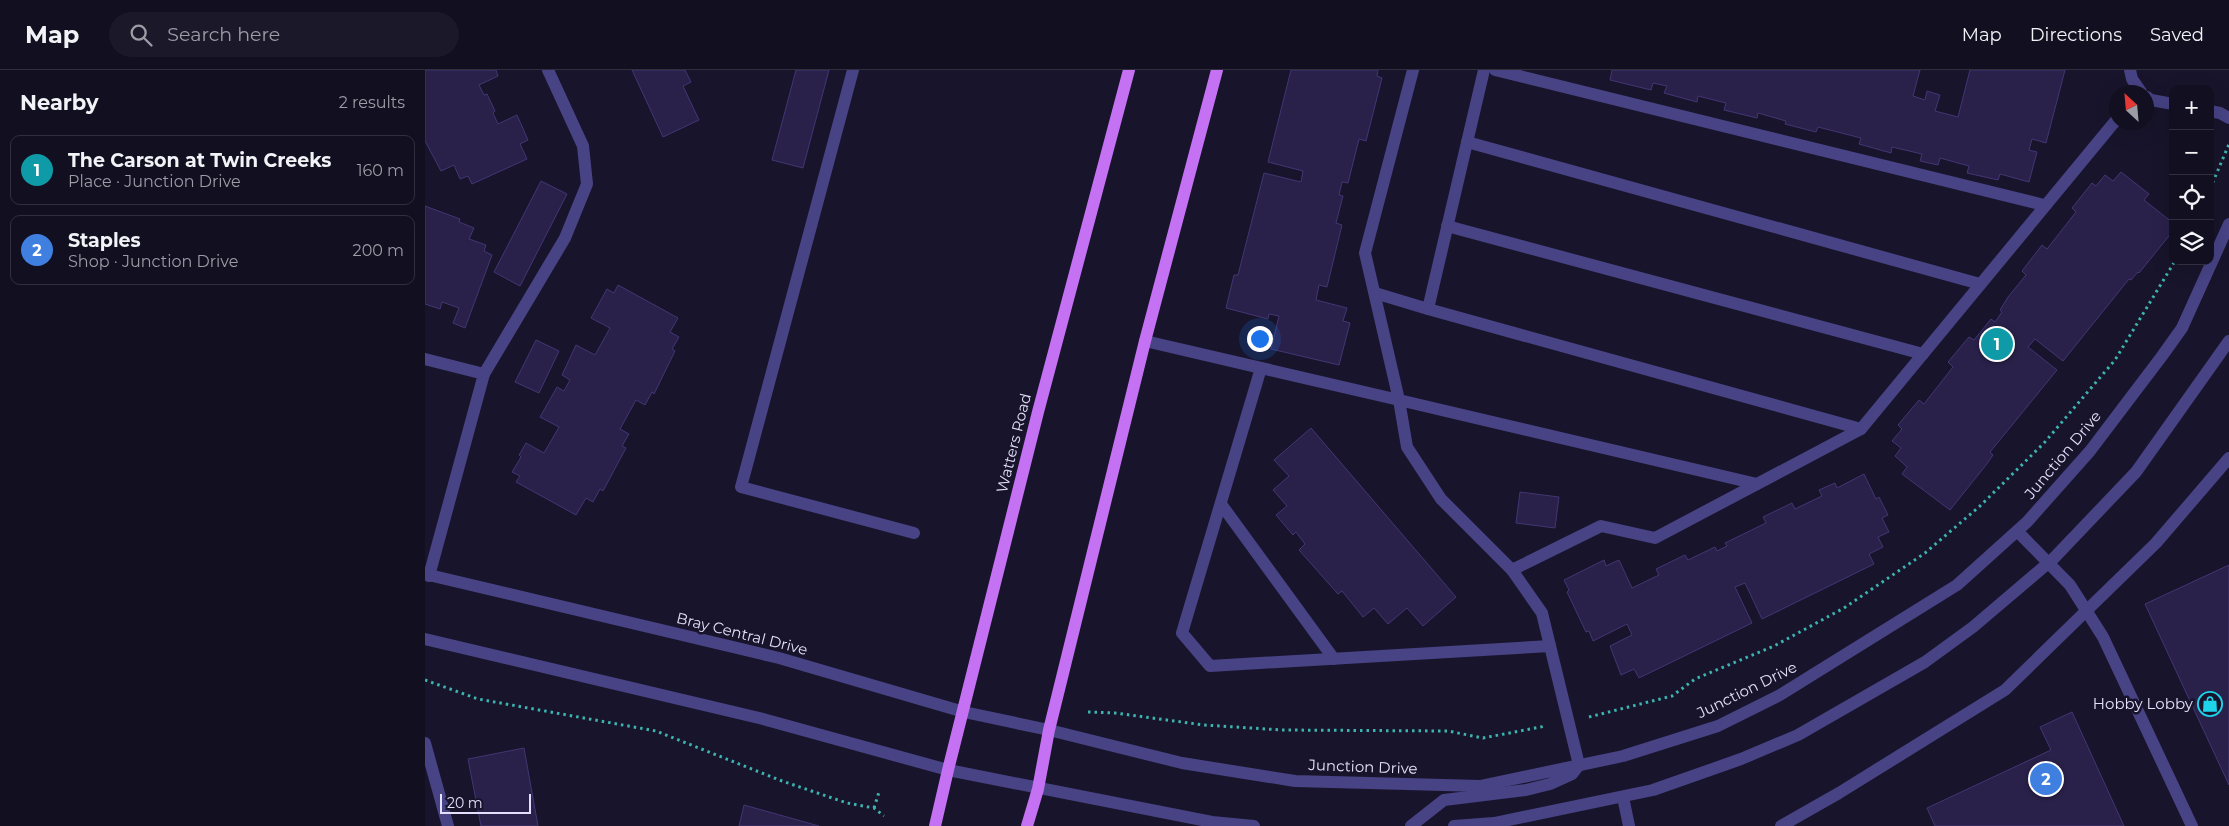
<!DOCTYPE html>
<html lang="en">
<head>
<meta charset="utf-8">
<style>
  body { margin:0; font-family:Montserrat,sans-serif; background:#1b1829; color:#f1f3f6 }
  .controls { position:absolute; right:15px; top:15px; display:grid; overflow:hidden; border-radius:10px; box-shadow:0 5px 20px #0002 }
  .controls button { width:45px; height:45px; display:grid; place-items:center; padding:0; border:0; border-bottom:1px solid #312f3e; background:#120f20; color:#f1f3f6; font:25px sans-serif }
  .compass { position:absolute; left:1684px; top:15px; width:45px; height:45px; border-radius:50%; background:#120f20; box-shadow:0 5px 20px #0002; rotate:334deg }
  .scale { position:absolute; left:15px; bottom:12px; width:91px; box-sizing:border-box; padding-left:5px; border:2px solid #e4e0fc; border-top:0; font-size:14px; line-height:18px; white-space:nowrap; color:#e4e0fc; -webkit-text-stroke:4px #18142b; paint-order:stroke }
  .you { position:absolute; left:834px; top:268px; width:18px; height:18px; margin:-12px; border:4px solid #fff; border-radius:50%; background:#1a73e8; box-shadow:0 0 0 8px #1a73e833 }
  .badge { display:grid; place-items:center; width:32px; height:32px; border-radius:50%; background:#0f766e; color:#fff; font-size:16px; font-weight:700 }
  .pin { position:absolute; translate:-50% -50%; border:2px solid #fff; box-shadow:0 1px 5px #0006 }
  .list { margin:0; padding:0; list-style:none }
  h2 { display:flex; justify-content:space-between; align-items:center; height:65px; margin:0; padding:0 20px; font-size:21px }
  h2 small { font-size:16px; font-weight:400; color:#9c9ca5 }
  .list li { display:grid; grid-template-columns:32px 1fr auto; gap:15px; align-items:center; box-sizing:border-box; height:70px; margin:0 10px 10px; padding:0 10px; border:1px solid #312f3e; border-radius:10px }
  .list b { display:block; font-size:19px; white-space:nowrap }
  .list p { margin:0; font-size:16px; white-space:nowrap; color:#9c9ca5 }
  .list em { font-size:16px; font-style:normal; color:#9c9ca5 }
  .icon { flex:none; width:28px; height:28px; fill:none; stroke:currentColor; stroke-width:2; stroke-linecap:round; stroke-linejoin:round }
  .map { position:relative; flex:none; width:1804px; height:756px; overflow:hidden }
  header { display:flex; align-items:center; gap:30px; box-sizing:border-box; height:70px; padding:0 25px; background:#120f20; border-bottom:1px solid #312f3e }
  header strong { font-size:24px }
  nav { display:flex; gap:28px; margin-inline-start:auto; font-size:18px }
  .search { width:350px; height:45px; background:#1b1829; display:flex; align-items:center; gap:12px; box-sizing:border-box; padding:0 18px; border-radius:28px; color:#9c9ca5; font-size:19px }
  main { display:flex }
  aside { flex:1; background:#120f20 }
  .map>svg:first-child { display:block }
  .building { fill:#2a214a; stroke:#433674 }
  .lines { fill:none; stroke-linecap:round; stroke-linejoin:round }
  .path { stroke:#3cb4af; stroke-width:3; stroke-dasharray:2.5 4; stroke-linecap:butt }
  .minor { stroke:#474385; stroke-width:12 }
  .major { stroke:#c471f3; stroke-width:12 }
  .labels { text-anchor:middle; stroke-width:5; stroke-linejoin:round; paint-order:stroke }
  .street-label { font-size:15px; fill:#e4e0fc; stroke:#18142b }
  .poi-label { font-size:15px; fill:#e4e0fc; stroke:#18142b; text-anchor:end }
</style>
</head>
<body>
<header>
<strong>Map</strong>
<div class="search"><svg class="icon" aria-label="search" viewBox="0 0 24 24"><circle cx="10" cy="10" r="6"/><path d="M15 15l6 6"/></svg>Search here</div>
<nav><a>Map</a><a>Directions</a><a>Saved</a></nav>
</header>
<main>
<aside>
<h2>Nearby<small>2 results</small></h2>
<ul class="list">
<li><span class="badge" style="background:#0f9aa8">1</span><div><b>The Carson at Twin Creeks</b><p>Place · Junction Drive</p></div><em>160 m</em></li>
<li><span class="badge" style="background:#3f7fe0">2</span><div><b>Staples</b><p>Shop · Junction Drive</p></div><em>200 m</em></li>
</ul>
</aside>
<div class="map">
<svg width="1804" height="756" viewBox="0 0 1804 756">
  <rect width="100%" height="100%" fill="#18142b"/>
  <g class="building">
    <path d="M0 0H71L73 6 54 15 59 25 62 24 70 41 68 43 73 54 92 45 103 70 95 74 102 89 47 114 43 106 35 109 29 95 16 101 0 71Z"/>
    <path d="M207 0H260L266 12 258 16 274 50 238 67Z"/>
    <path d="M371 0H404L378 98 347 90Z"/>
    <path d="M866 0H953L952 6 957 8 941 71 934 69 923 113 917 112 914 125 918 126 911 153 917 155 902 217 894 215 891 230 922 238 918 251 925 253 914 295 846 279 854 246 844 244 843 249 801 238 809 205H813L839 103 876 112 878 101 843 92Z"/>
    <path d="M1187 0H1495L1488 26 1500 30 1502 21 1515 25 1510 41 1533 47 1545 0H1640L1621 73 1607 69 1604 80 1612 82 1604 112 1575 104 1573 110 1542 103 1544 96 1515 88 1513 95 1495 91 1497 84 1467 77 1466 83 1434 74 1436 68 1393 57 1391 62 1360 54 1361 51 1333 43 1332 48 1299 40 1301 33 1273 26 1272 32 1239 23 1242 16 1228 13 1226 20 1185 10Z"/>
    <path d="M1696 102 1724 124 1719 130 1748 153V161L1714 203 1713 202 1706 210 1704 209 1638 291 1610 269 1603 277 1632 300 1565 382 1568 385 1561 395 1525 440 1477 404 1482 397 1470 386 1476 378 1467 371 1477 359 1473 355 1494 330 1499 334 1528 297 1523 292 1544 267 1549 270 1566 249 1570 252 1577 242 1575 240 1583 227 1601 205 1597 201 1617 175 1622 179 1651 142 1647 138 1667 113 1671 116 1680 105 1688 111Z"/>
    <path d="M116 111 142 124 95 216 69 202Z"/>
    <path d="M0 136 35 149 34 152 49 158 44 169 61 175 59 181 67 185 40 258 28 253 34 238 17 232 15 239 0 234Z"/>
    <path d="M193 215 253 248 245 262 254 267 247 279 250 281 229 324 227 322 220 335 211 330 195 359 204 364 197 376 201 378 178 421 175 419 168 432 161 428 151 445 91 412 95 406 87 402 96 387 94 385 101 373 119 383 134 357 115 347 132 317 139 321 145 310 137 305 151 275 170 285 185 258 166 248 182 219 189 223Z"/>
    <path d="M111 270 134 281 114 323 90 312Z"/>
    <path d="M886 358 1031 527 998 556 982 538 963 554 949 538 938 547 917 521 913 524 874 480 880 474 871 462 868 465 851 445 862 436 848 420 864 406 849 390Z"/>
    <path d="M1439 404 1451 429 1454 427 1463 445 1457 448 1464 462 1453 467 1458 477 1444 484 1449 494 1337 549 1320 513 1310 517 1327 553 1214 608 1209 599 1196 605 1185 576 1207 565 1202 554 1168 571 1164 561 1161 562 1142 522 1144 520 1139 510 1179 490 1181 496 1194 490 1207 518 1234 505 1231 499 1260 485 1263 490 1290 477 1292 481 1302 476 1300 473 1341 453 1338 447 1367 433 1370 439 1397 426 1394 420 1410 413 1412 418Z"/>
    <path d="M1095 422 1134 427 1130 458 1091 453Z"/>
    <path d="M1804 495V715L1720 534Z"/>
    <path d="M1647 642 1699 756H1510L1502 738 1626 680 1615 657Z"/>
    <path d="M99 678 113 756H56L43 689Z"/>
    <path d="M319 735 394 756H314Z"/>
  </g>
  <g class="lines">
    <g class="path">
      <path d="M1785 119 1804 74"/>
      <path d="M0 610 53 629 231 661 357 711 422 733 449 738 459 746"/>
      <path d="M663 642 690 643 779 655 857 660 1023 661 1058 668 1121 656"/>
      <path d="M1164 647 1247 626 1270 609 1349 576 1419 538 1500 483 1555 436 1619 373 1690 290 1750 191"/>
      <path d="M449 738 454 722"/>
    </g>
    <g class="minor">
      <path d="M428 0 316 417 489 463"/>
      <path d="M1059 0 1003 239 1436 359"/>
      <path d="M1070 0 1619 135"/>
      <path d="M1705 0 1707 9 1716 22"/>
      <path d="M1722 27 1726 30 1748 34"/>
      <path d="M1785 41 1795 43 1804 48"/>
      <path d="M1042 72 1555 214"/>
      <path d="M1022 156 1498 284"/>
      <path d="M950 223 1003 239"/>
      <path d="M720 271 974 330 940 183 988 0"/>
      <path d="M0 289 59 304 4 506"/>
      <path d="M836 298 757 563 785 596 1125 576"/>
      <path d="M59 304 140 168 162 114 158 76 123 0"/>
      <path d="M796 434 909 589"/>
      <path d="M1593 462 1645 515 1678 567 1767 756"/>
      <path d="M1087 500 1176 456 1230 468 1436 359 1692 49"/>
      <path d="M0 504 354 588 539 642 624 660 757 693 870 711 1055 716 1198 686 1293 656 1355 625 1532 515 1602 452 1665 381 1737 286 1757 258 1804 154"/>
      <path d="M0 569 338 649 523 700 787 752 829 756"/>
      <path d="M0 673 23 756"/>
      <path d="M1198 727 1204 756"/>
      <path d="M986 756 1019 730 1101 720 1125 714 1147 704 1154 695 1117 543 1087 500 1016 429 982 377 974 330 1332 414"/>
      <path d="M1029 756 1069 753 1228 720 1316 689 1373 665 1500 592 1548 557 1628 489 1711 402 1804 271"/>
      <path d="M1356 756 1414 723 1580 620 1731 473 1804 388"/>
    </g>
    <g class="major">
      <path d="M510 756 523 700 613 342 704 0"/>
      <path d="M602 756 613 719 624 660 720 271 792 0"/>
    </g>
  </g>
  <defs>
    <symbol id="shop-ring" viewBox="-11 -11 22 22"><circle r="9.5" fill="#18142b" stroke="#1dd4eb" stroke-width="1.5"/><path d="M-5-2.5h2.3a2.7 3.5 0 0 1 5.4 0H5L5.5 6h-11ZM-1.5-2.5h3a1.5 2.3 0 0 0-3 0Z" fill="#1dd4eb"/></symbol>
  </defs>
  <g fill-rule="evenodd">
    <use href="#shop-ring" x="1771" y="620" width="28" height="28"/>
  </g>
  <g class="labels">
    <g class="street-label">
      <text transform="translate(589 373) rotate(-76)" y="5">Watters Road</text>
      <text transform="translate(1638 385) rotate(-50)" y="5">Junction Drive</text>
      <text transform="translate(317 564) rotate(14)" y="5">Bray Central Drive</text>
      <text transform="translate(1322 620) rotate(-26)" y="5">Junction Drive</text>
      <text transform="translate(938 697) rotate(2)" y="5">Junction Drive</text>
    </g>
    <g class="poi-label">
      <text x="1768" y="639">Hobby Lobby</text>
    </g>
  </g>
</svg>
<div class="controls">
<button>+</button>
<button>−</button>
<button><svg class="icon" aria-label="locate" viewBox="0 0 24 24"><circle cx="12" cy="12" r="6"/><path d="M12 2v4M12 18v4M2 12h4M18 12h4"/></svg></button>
<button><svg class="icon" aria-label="layers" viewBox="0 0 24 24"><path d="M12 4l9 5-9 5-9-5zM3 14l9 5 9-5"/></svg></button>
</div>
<svg class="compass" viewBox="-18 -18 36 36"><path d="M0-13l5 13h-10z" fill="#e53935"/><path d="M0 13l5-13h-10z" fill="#9c9ca5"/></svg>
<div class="scale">20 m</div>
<div class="you"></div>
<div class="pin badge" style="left:1572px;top:274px;background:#0f9aa8">1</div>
<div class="pin badge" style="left:1621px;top:709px;background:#3f7fe0">2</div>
</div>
</main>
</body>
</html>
